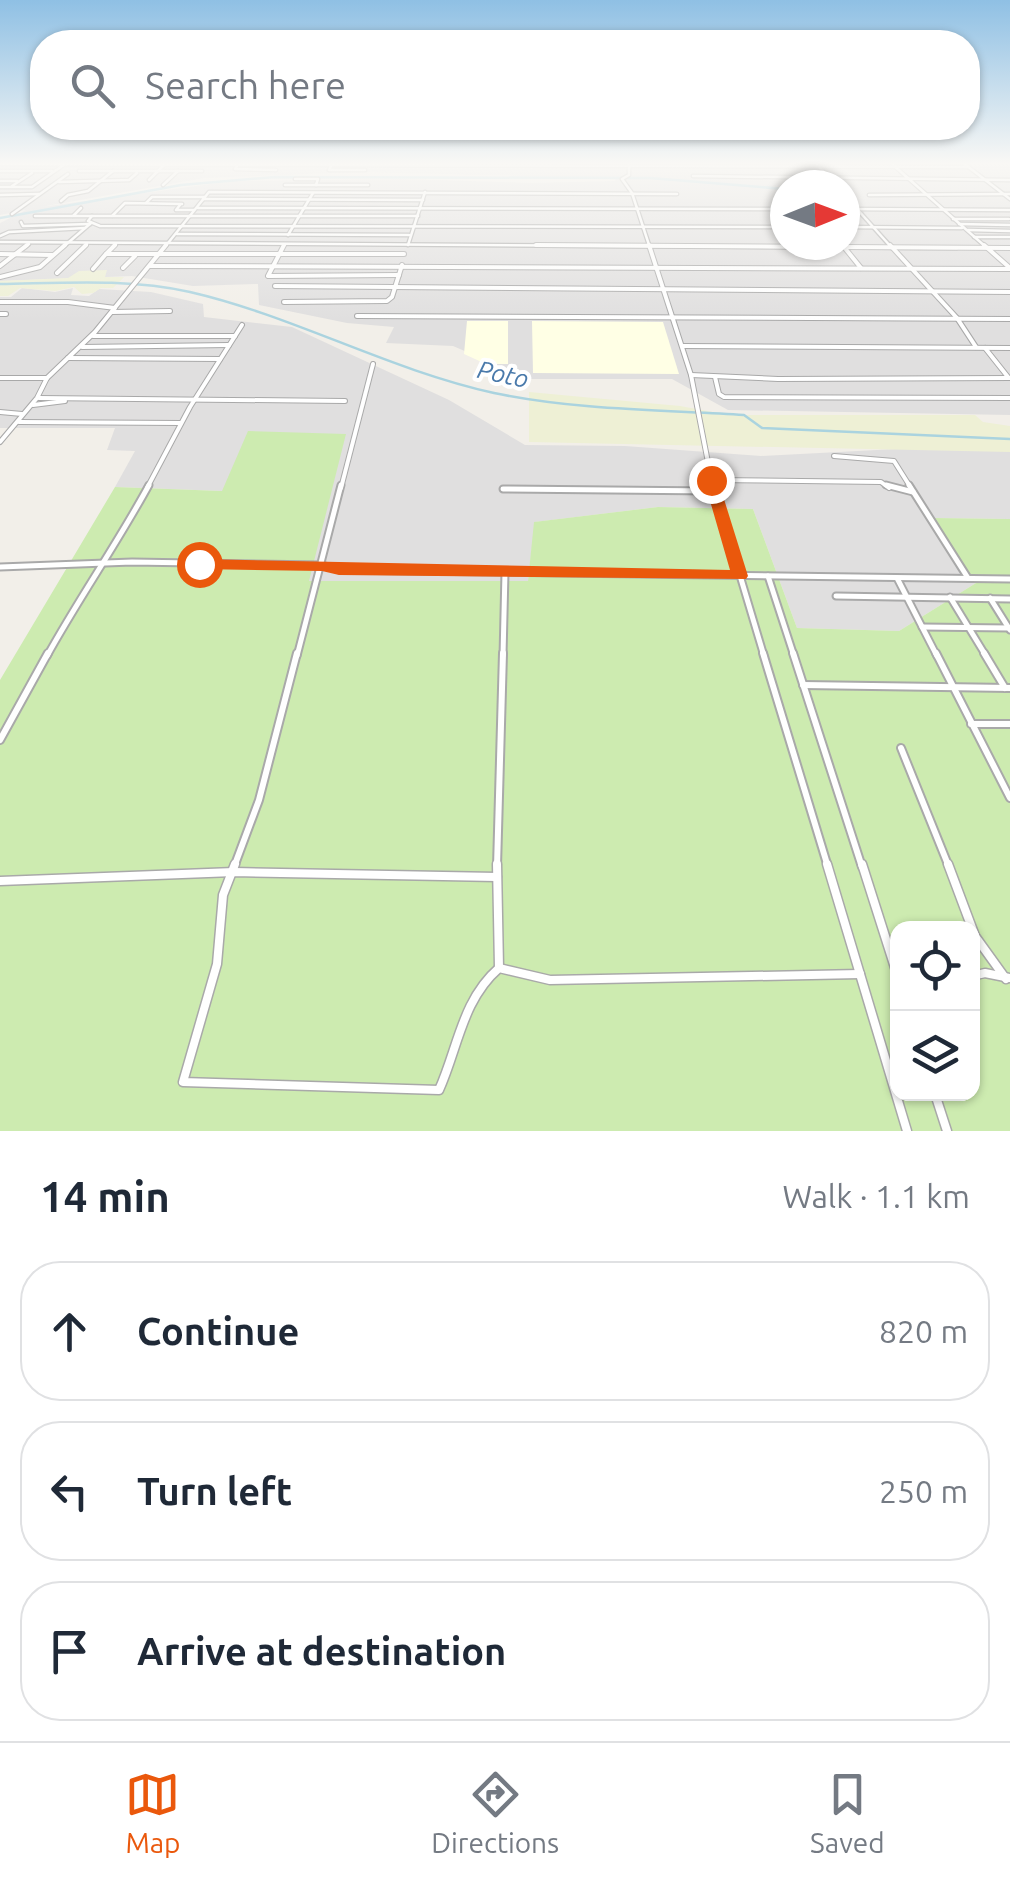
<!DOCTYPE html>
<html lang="en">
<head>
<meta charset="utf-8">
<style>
  body { margin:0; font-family:Ubuntu,sans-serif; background:#f6f6f7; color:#1f2937 }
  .controls { position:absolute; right:30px; bottom:30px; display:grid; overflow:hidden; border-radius:20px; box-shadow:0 2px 8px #0004 }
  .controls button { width:90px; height:90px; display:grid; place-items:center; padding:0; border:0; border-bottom:2px solid #e0e1e3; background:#fff; color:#1f2937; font:50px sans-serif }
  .compass { position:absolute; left:770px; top:170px; width:90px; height:90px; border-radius:50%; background:#fff; box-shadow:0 2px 8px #0004; rotate:89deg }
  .stop { position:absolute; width:30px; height:30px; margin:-22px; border:8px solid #ea580c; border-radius:50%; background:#fff }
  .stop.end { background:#ea580c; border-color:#fff; box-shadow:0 2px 10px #0008 }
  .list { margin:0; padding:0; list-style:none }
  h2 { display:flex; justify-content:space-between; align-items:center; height:130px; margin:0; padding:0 40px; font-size:42px }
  h2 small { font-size:32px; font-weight:400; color:#747a83 }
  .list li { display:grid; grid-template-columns:65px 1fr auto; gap:30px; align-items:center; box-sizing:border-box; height:140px; margin:0 20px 20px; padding:0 20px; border:2px solid #e0e1e3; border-radius:40px }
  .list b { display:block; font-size:38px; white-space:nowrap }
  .list em { font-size:32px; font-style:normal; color:#747a83 }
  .icon { flex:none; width:55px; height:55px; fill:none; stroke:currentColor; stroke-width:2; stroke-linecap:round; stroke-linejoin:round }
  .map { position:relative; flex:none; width:1010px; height:1131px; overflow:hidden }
  .search { position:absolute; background:#fff; box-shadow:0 2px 8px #0004; left:30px; right:30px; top:30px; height:110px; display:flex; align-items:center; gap:25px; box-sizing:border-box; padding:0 35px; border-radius:40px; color:#747a83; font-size:38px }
  .sheet { height:610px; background:#fff }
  nav { display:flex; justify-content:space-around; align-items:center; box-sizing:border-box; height:140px; border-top:2px solid #e0e1e3; background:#fff; font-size:28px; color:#747a83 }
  nav a { display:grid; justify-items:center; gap:5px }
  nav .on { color:#ea580c }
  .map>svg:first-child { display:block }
  .residential { fill:#e0dfdf; fill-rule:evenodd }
  .education { fill:#ffffe5 }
  .farmland { fill:#eef0d5 }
  .grass { fill:#cdebb0; fill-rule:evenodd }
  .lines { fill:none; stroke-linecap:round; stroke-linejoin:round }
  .stream { stroke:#aad3df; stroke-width:2.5 }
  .minor-far4-casing { stroke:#a9a9a9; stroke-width:5 }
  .minor-far3-casing { stroke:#a9a9a9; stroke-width:6 }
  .minor-far2-casing { stroke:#a9a9a9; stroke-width:9 }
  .minor-far1-casing { stroke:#a9a9a9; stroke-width:10 }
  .minor-casing { stroke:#a9a9a9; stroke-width:11 }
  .minor-far4 { stroke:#fff; stroke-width:2.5 }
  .minor-far3 { stroke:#fff; stroke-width:4 }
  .minor-far2 { stroke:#fff; stroke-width:5 }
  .minor-far1 { stroke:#fff; stroke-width:6 }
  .minor { stroke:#fff; stroke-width:8 }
  .route { fill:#ea580c }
  .labels { text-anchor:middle; stroke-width:8; stroke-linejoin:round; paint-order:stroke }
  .far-water-label { font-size:25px; font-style:italic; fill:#4a7aab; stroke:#fff }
</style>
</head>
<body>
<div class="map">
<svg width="1010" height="1131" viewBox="0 0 1010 1131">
  <rect width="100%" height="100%" fill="#f2efe9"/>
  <g class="residential">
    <path d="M0 162H1010V415L728 410 672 379H530L453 346 386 343 394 327 347 323 259 305 258 284 193 286 132 276 0 281V223L26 210 0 215ZM357 172 616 178 615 181 532 183 403 179 233 181 41 207 204 178ZM785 185H845V245H785Z"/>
    <path d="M22 288 55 292 73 288 71 295 89 296 99 289 151 292 203 304 204 317 292 327 449 400 525 445 625 446 761 456 992 444 1010 446V519L935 518 976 583 899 631 797 628 753 509 658 507 535 522 528 581H308L223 491 115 487 135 451 107 450 115 428H0V297H11Z"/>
  </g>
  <g class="education">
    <path d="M467 321H508V364H486L464 354Z"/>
    <path d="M532 321 663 322 679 374 533 373Z"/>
  </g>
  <g class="farmland">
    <path d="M107 270 105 277H124L113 288H101L93 293 82 294 74 287 55 291 20 288 8 296H0V281L68 278 79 271Z"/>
    <path d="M529 392 680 406 729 415H975L983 422 1010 426V452L529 442Z"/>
  </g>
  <path class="grass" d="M248 431 346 434 309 581H528L534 522 658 507 753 509 797 628 899 631 976 583 934 518 1010 519V1131H0V680L115 487 222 491ZM898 928H972V1094H898Z"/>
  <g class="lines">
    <g class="stream">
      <path d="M0 218 181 185 275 177 650 178 785 189"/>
      <path d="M0 284C63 283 128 278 190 292 294 316 389 370 494 393 575 410 661 410 744 415L762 428 1010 439"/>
    </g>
    <defs>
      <g id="minor-far4">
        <path d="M814 162 829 177"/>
        <path d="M962 162 1010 199"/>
        <path d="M239 163 235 169 276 170"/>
        <path d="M0 164 969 167"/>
        <path d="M332 164 329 170H365"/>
        <path d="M892 164 987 248"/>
        <path d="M629 165V175L622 179 632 193 650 248"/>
        <path d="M0 171H52"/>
        <path d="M79 171H111"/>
        <path d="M113 171H202"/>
        <path d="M693 176 1010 180"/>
        <path d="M295 179H318L316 185"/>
        <path d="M149 180 166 163"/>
        <path d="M0 181H17"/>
        <path d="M59 182 129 180 137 173"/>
        <path d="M163 185 178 171"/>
        <path d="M285 185H368"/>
        <path d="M12 186 32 173"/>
        <path d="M0 187H32L65 164"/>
        <path d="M0 195 39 194"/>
        <path d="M869 195 1010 194"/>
        <path d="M203 199 423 200"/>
        <path d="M61 201 68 195 88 191 113 171"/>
        <path d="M146 203 152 197H205"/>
        <path d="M180 205 176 210H194"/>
        <path d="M81 208 73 216H112L125 203 182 204"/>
        <path d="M198 208 785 209"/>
        <path d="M845 209 1010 210"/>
        <path d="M857 209 892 248"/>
        <path d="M12 214 68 174"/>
        <path d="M35 216H72"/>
        <path d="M92 216 88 221 100 226 785 227"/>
        <path d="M113 216H190"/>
        <path d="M190 216H418"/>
        <path d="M953 219H1009"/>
        <path d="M21 222 23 226 90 224"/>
        <path d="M959 224 1010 225"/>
        <path d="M845 227 962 228"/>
        <path d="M968 230 1010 231"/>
        <path d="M177 234 409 235"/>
        <path d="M288 235 313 193"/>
        <path d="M0 236 9 232 85 228"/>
        <path d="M974 237H1010"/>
        <path d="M0 242 957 248"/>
        <path d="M408 245 425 192"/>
        <path d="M24 248 29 244"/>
        <path d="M62 248 91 223"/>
        <path d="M83 248 87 244"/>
        <path d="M112 248 116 244"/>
        <path d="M164 248 209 192 677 194"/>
      </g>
      <g id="minor-far3">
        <path d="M115 245 106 254H404"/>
        <path d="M284 245 268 276 399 275"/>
        <path d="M536 245 1010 248"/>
        <path d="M649 245 691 375 713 488"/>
        <path d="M890 245 957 318 976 347"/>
        <path d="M984 245 1010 268"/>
        <path d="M844 247 861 268"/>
        <path d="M0 254 52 255"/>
        <path d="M0 266 27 245"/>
        <path d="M150 266 1010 269"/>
        <path d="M123 268 135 256"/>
        <path d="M93 269 106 254"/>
        <path d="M57 273 86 245"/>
        <path d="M0 277 40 267 65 245"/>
        <path d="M275 286 1010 292"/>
        <path d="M0 302H68L115 308"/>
        <path d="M284 302 387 301 392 297 402 265"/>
        <path d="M112 312 170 311"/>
        <path d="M0 314H6"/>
        <path d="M357 316 1010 319"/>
        <path d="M93 336H235"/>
        <path d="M683 346 1010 348"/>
        <path d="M82 347 229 345"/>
        <path d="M985 348 1008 377"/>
        <path d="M68 358 220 359"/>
        <path d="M691 375 778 379 1010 378"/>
        <path d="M715 377 719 394 724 397 1010 398"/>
        <path d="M0 378H47"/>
        <path d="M39 398 345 401"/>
        <path d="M33 405 65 401"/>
        <path d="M0 412 22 414"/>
        <path d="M19 422 181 423"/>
        <path d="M0 442 37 398 47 378 95 332 166 245"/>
        <path d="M834 456 894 461 911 488"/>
        <path d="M711 480 881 482 889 488"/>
        <path d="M147 488 190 407 242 325"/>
        <path d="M341 488 373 364"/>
      </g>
      <g id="minor-far2">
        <path d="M713 485 764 656"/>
        <path d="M886 485 913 492"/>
        <path d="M909 485 968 578"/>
        <path d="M503 489 714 491"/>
        <path d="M0 567 132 562 322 565 339 570 1010 579"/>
        <path d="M768 576 794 656"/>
        <path d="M897 578 937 656"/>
        <path d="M836 596 1010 599"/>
        <path d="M950 597 986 656"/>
        <path d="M990 598 1010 630"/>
        <path d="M922 627 1009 628"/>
        <path d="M47 656C79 598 117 544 149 485"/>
        <path d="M297 656 341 485"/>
        <path d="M503 656 505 572"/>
      </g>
      <g id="minor-far1">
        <path d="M763 653 828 867"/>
        <path d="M793 653 862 867"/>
        <path d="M936 653 1010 798"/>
        <path d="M984 653 1005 688"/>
        <path d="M803 685 1010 688"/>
        <path d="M971 724H1010"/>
        <path d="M0 740 48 653"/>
        <path d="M901 748 949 867"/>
        <path d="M234 867 259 800 297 653"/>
        <path d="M497 867 503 653"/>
      </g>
      <g id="minor">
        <path d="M235 864 223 895 217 964 183 1082 439 1090C458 1048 462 1000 499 968L550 980 860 974"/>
        <path d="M497 864 499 968"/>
        <path d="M827 864 907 1131"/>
        <path d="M862 864 898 977"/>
        <path d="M948 864 975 936 1006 979"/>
        <path d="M0 881 234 872 497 877"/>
        <path d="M972 976 985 973 1010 978"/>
        <path d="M935 1094 947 1131"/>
      </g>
    </defs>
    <use href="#minor-far4" class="minor-far4-casing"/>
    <use href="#minor-far3" class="minor-far3-casing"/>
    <use href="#minor-far2" class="minor-far2-casing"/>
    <use href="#minor-far1" class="minor-far1-casing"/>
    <use href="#minor" class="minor-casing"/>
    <use href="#minor-far4" class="minor-far4"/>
    <use href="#minor-far3" class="minor-far3"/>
    <use href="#minor-far2" class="minor-far2"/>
    <use href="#minor-far1" class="minor-far1"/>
    <use href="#minor" class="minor"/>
  </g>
  <linearGradient id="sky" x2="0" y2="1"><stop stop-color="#8fc0e4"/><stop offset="0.51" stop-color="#f9f8f5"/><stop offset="1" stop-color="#f9f8f5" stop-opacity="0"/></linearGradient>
  <rect width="1010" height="320" fill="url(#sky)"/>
  <path class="route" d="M711 476 718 480 748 576 746 579 339 575 322 571 199 569 191 564 199 559 730 570 704 480Z"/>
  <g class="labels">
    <g class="far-water-label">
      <text transform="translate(503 374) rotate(12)" y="9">Poto</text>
    </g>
  </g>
</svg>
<div class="controls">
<button><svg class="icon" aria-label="locate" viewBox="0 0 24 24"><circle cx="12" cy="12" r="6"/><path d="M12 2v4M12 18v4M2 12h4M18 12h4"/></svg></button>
<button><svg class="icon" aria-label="layers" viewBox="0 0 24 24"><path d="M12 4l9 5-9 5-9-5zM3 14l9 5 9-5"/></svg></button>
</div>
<svg class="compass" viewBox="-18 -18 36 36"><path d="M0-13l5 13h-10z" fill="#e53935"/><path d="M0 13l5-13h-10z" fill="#747a83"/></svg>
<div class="stop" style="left:199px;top:564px"></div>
<div class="stop end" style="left:711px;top:480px"></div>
<div class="search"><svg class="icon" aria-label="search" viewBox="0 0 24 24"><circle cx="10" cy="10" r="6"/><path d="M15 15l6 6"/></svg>Search here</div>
</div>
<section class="sheet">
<h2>14 min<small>Walk · 1.1 km</small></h2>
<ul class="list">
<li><svg class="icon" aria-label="ahead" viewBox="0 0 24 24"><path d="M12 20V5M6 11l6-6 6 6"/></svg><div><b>Continue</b></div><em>820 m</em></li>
<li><svg class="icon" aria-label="left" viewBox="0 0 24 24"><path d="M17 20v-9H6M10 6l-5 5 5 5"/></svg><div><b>Turn left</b></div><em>250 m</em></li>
<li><svg class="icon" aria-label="arrive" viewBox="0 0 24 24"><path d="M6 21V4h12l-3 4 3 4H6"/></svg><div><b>Arrive at destination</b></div></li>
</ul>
</section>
<nav>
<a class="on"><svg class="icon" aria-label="map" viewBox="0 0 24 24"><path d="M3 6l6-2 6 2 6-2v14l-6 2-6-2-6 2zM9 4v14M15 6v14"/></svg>Map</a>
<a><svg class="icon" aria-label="directions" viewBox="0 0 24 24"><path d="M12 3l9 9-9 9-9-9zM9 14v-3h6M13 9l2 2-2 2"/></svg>Directions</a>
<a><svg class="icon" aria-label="saved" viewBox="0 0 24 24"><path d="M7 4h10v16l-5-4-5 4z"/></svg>Saved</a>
</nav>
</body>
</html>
